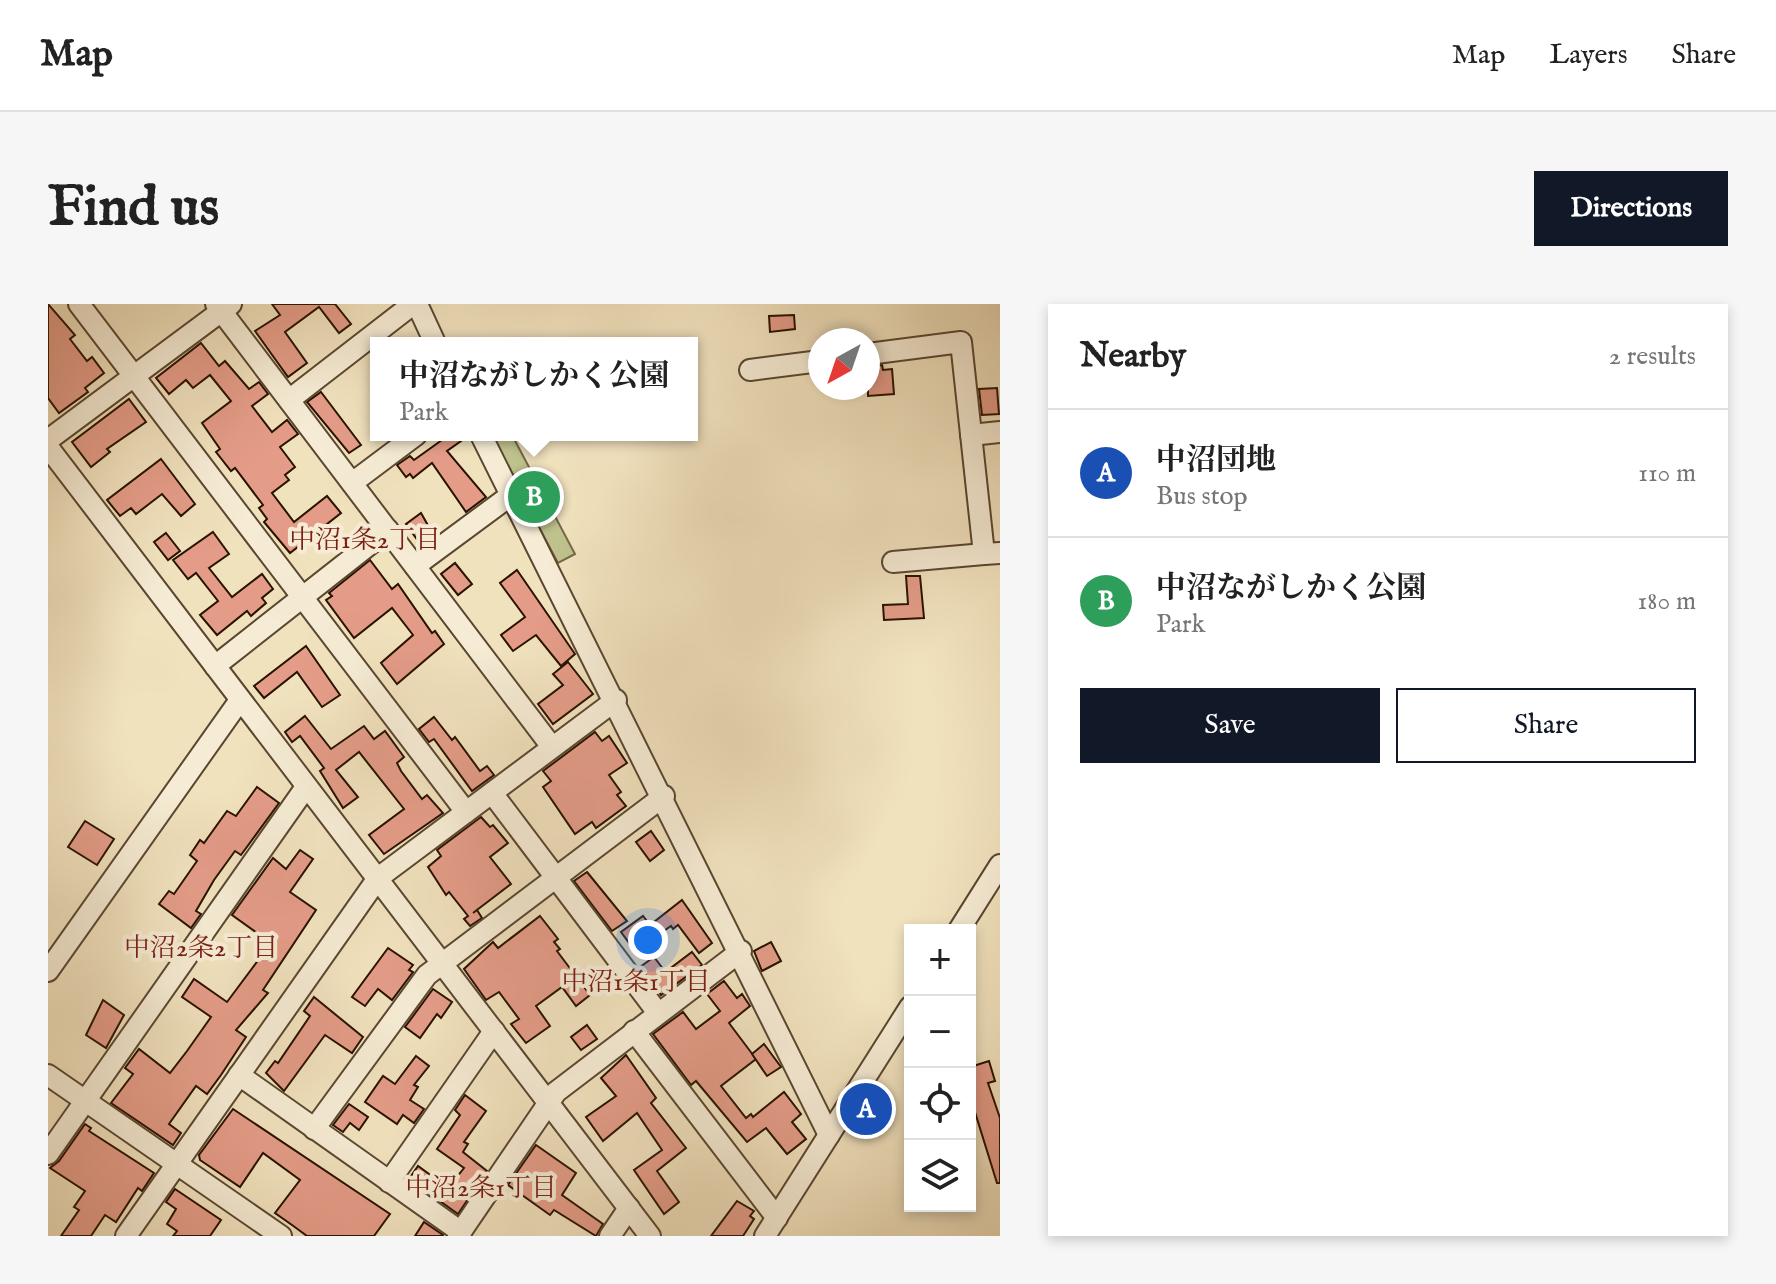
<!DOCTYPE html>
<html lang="en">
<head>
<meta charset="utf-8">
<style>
  body { margin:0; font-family:"IM FELL English","Noto Serif JP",serif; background:#f6f6f6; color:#222 }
  .controls { position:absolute; right:24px; bottom:24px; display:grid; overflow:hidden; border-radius:0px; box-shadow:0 4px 12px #0003 }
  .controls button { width:72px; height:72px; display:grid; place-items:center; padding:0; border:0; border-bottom:2px solid #e0e0e0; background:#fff; color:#222; font:40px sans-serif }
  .compass { position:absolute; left:760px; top:24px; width:72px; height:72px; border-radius:50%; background:#fff; box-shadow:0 4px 12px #0003; rotate:220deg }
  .you { position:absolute; left:600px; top:636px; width:28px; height:28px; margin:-20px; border:6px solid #fff; border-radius:50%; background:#1a73e8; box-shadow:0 0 0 12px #1a73e833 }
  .badge { display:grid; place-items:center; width:52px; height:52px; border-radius:50%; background:#111827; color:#fff; font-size:26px; font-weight:700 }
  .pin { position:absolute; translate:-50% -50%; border:4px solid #fff; box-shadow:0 2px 8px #0006 }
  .popup { position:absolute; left:322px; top:33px; width:328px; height:104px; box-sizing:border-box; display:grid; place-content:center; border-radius:0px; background:#fff; filter:drop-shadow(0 2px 6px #0005); font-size:26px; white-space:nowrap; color:#767676 }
  .popup b { font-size:30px; color:#222 }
  .popup::after { content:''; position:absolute; left:50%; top:100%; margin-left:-16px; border:16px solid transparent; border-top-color:#fff }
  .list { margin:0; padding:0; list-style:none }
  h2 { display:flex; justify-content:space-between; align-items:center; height:104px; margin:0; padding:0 32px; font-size:34px }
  h2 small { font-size:26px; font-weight:400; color:#767676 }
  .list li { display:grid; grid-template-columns:52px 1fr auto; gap:24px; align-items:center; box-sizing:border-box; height:128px; padding:0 32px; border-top:2px solid #e0e0e0 }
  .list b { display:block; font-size:30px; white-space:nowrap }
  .list p { margin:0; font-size:26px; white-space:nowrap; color:#767676 }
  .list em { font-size:26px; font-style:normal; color:#767676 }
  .actions { display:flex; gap:16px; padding:24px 32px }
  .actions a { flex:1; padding:18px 0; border:2px solid #111827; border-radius:0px; text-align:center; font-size:28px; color:#111827 }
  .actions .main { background:#111827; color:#fff }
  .icon { flex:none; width:44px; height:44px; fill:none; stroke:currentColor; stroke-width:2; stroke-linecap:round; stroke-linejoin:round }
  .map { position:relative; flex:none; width:952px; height:932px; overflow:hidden; border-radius:0px }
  header { display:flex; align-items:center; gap:48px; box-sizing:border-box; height:112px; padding:0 40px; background:#fff; border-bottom:2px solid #e0e0e0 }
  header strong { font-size:38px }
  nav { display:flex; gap:44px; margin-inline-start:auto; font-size:28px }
  .intro { display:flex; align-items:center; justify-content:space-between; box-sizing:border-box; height:192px; padding:0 48px }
  h1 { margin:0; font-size:56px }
  .button { padding:20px 36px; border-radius:0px; background:#111827; color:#fff; font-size:28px; font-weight:700 }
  main { display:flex; gap:48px; padding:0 48px }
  aside { flex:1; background:#fff; border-radius:0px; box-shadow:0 4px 12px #0003 }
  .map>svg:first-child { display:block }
  .green { fill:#c0c28e; stroke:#746a47; stroke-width:2 }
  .building { fill:#e49c88; stroke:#281200; stroke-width:2 }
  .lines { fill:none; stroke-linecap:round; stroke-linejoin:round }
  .minor-casing { stroke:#5a4630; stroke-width:24 }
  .minor { stroke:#f6ecd5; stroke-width:20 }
  .labels { text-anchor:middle; stroke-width:8; stroke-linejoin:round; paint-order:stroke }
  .neighbourhood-label { font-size:26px; fill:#7a1f14; stroke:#f6ecd5 }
</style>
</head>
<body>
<header>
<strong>Map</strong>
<nav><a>Map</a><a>Layers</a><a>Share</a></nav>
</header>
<div class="intro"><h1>Find us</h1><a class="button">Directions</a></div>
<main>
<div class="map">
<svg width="952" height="932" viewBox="0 0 952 932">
  <rect width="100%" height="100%" fill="#f1e2be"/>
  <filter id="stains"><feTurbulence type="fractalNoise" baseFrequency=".0025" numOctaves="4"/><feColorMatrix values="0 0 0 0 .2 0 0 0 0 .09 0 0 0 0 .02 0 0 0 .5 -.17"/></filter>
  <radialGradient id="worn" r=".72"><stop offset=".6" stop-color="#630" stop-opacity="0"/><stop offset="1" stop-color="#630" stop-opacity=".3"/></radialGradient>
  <path class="green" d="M456 131H464L527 250 510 259 445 137Z"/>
  <g class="building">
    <path d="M0 0 27 31 22 35 39 57 44 53 56 69 37 84 40 88 11 109 0 94Z"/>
    <path d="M224 0H287L303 20 291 29 271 3 237 28 259 59 240 73 207 27 232 11Z"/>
    <path d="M746 11 747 25 722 28 721 12Z"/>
    <path d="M153 39 171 62 177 57 201 85 211 78 220 90 204 102 224 128 239 116 250 130 232 143 247 163 237 171 241 176 224 189 246 218 279 192 293 209 242 249 216 218 219 215 211 204 215 201 187 164 183 167 168 148 172 145 154 119 183 97 162 71 145 84 138 76 121 90 108 74Z"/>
    <path d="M834 61 835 66 844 65 846 90 820 92V63Z"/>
    <path d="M949 84 951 110 934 111 931 85Z"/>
    <path d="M273 88 313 141 301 149 259 98Z"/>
    <path d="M81 95 98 118 59 145 62 148 43 163 24 138Z"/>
    <path d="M401 131H408L413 137 399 147 438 193 418 208 384 159 365 174 362 170 358 173 349 161 362 152 366 156Z"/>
    <path d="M113 155 147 200 133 212 114 190 88 210 83 204 72 212 59 196Z"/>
    <path d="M373 209 386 232 373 241 358 220Z"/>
    <path d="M165 228 181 250 161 264 184 293 214 270 225 285 214 294 218 299 203 312 199 307 169 331 152 311 170 297 148 269 140 275 125 256Z"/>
    <path d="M118 229 132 247 120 256 106 238Z"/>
    <path d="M322 256 344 285 350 280 384 329 387 327 396 340 349 380 333 359 365 331 344 304 306 334 278 296 284 292 281 289Z"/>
    <path d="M407 259 424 280 410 291 393 270Z"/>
    <path d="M469 266 527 350 513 362 488 331 465 347 453 331 477 313 452 279Z"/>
    <path d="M858 272H872L876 314 836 316 835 301 860 300Z"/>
    <path d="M258 342 292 391 274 403 249 368 216 394 206 382Z"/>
    <path d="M520 358 545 390 505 420 490 400 515 381 505 370Z"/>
    <path d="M257 412 283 445 316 422 326 435 337 427 356 453 349 459 353 467 374 495 379 491 395 509 336 550 321 531 356 505 311 448 288 466 310 493 295 504 272 467 276 464 252 432 244 438 237 428Z"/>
    <path d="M386 413 404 436 407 433 432 467 439 462 446 471 424 487 386 435 381 438 371 425Z"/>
    <path d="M547 428 554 437 561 432 579 459 561 471 573 488 569 491 578 502 548 524 544 518 527 530 495 483 503 477 495 467Z"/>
    <path d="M209 483 231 499 193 551 187 547 166 576 148 607 153 610 143 624 111 600 121 587 126 590 149 557 142 551 152 536 156 539 179 507 188 512Z"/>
    <path d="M433 513 442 523 445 521 460 539 442 553 463 580 425 609 429 606 434 614 422 622 416 615 420 612 401 588 398 591 380 563 393 552 389 546Z"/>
    <path d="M37 517 66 535 49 561 20 543Z"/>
    <path d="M603 527 616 546 602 557 588 538Z"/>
    <path d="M252 546 265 555 242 588 268 606 215 686 220 689 188 726 198 733 173 771 159 790 148 782 121 820 133 829 125 841 63 799 85 770 77 764 91 745 122 769 139 747 163 713 134 693 146 675 179 698 223 639 184 611 225 554 238 565Z"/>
    <path d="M539 568 579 617 564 627 526 577Z"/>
    <path d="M634 596 664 639 651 649 630 621 625 625 623 622 587 647 573 628 595 612 602 621Z"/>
    <path d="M492 612 510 635 506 638 512 645 509 647 542 691 528 702 514 683 488 702 502 722 478 739 463 720 471 715 451 688 438 696 416 665 445 638 450 644Z"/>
    <path d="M723 638 733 657 714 667 706 647Z"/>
    <path d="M340 644 365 661 361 666 365 668 344 696 330 685 317 702 304 693Z"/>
    <path d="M644 648 654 661 613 691 592 663 606 653 616 666H620Z"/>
    <path d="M676 677 689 694 694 690 702 702 681 719 708 755 673 782 698 814 703 810 705 813 736 788 753 810 744 818 758 835 739 850 718 824 699 838 648 777 643 781 605 730 635 708 648 725 672 707 659 690Z"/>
    <path d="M385 685 404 698 393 714 389 710 372 734 357 723Z"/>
    <path d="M266 693 315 733 304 749 277 731 236 787 218 769 227 757 230 759 262 712 256 707Z"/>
    <path d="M55 696 76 711 58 744 38 731Z"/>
    <path d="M539 721 549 735 533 746 523 733Z"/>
    <path d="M716 740 733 763 719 772 704 750Z"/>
    <path d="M578 751 608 794 603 799 638 844 609 867 631 898 616 910 586 866 614 846 589 809 555 837 538 813 568 792 553 774Z"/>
    <path d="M368 752 381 762 366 781 370 783 362 796 376 805 366 819 355 811 349 820 317 798 335 772 347 780Z"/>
    <path d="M941 757 947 777 940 779 952 814V879H949L922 792V763Z"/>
    <path d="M417 791 438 807 416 838 420 840 415 848 439 867 410 910 361 875 370 862 400 884 416 864 389 845 412 811 407 806Z"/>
    <path d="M301 800 320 813 311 826 302 819 295 828 285 821Z"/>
    <path d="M185 805 342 910 326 932H259L244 921 227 909 252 876 215 849 192 883 152 856 151 851Z"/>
    <path d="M37 820 43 824 41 827 106 869 94 887 90 884 68 918 57 911 43 932H13L31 906 26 903 37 887 2 864 11 857Z"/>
    <path d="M488 841 528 869 514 891 555 920 548 932 506 906 502 911 460 881Z"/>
    <path d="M127 885 173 916 162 932H125L129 927 119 920 128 905 118 898Z"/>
    <path d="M689 897 706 907 702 912 706 915 695 932H663Z"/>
    <path d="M376 918 395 931 394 932H367Z"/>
  </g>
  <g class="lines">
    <defs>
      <g id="minor">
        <path d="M31 0 418 508"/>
        <path d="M168 0 504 443"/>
        <path d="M369 0 387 39"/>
        <path d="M820 50 913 38 936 250 952 249"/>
        <path d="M702 66 772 57"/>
        <path d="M241 96 365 0"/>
        <path d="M433 131 781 831"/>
        <path d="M923 131 952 128"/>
        <path d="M0 136 183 0"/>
        <path d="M0 143 602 932"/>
        <path d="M304 179 368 131"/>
        <path d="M845 258 936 250"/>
        <path d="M367 262 463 191"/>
        <path d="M167 362 340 226"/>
        <path d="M444 489 610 709"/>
        <path d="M911 626 952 561"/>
        <path d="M0 667 192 396"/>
        <path d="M586 727 729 914"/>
        <path d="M0 771 233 932"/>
        <path d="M191 771 413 928"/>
        <path d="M266 825 379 671 616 492"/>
        <path d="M0 850 258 483"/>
        <path d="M341 878 446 727"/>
        <path d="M78 932 330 574 568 396"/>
        <path d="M410 932 508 788 693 647"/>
        <path d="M562 932 581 904"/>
        <path d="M717 932 862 703"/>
      </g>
    </defs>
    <use href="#minor" class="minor-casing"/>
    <use href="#minor" class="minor"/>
  </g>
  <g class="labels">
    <g class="neighbourhood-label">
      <text x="317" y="244">中沼1条2丁目</text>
      <text x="153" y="652">中沼2条2丁目</text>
      <text x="588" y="686">中沼1条1丁目</text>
      <text x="433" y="892">中沼2条1丁目</text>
    </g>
  </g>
  <rect width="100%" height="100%" filter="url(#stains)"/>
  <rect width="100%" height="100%" fill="url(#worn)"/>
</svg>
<div class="controls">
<button>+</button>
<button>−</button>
<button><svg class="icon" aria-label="locate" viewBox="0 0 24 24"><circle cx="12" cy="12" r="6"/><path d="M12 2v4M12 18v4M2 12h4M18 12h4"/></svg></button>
<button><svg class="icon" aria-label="layers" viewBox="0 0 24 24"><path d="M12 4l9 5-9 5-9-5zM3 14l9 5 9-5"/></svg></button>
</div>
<svg class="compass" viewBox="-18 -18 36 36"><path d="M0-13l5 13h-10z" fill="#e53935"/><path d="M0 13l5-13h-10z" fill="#767676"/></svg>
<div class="you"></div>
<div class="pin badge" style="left:818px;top:805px;background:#1a4fb4">A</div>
<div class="pin badge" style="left:486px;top:193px;background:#2e9e5b">B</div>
<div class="popup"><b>中沼ながしかく公園</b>Park</div>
</div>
<aside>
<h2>Nearby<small>2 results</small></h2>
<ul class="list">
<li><span class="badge" style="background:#1a4fb4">A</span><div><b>中沼団地</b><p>Bus stop</p></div><em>110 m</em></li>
<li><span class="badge" style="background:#2e9e5b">B</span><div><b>中沼ながしかく公園</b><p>Park</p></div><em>180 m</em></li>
</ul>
<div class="actions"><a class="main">Save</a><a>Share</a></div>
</aside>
</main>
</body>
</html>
